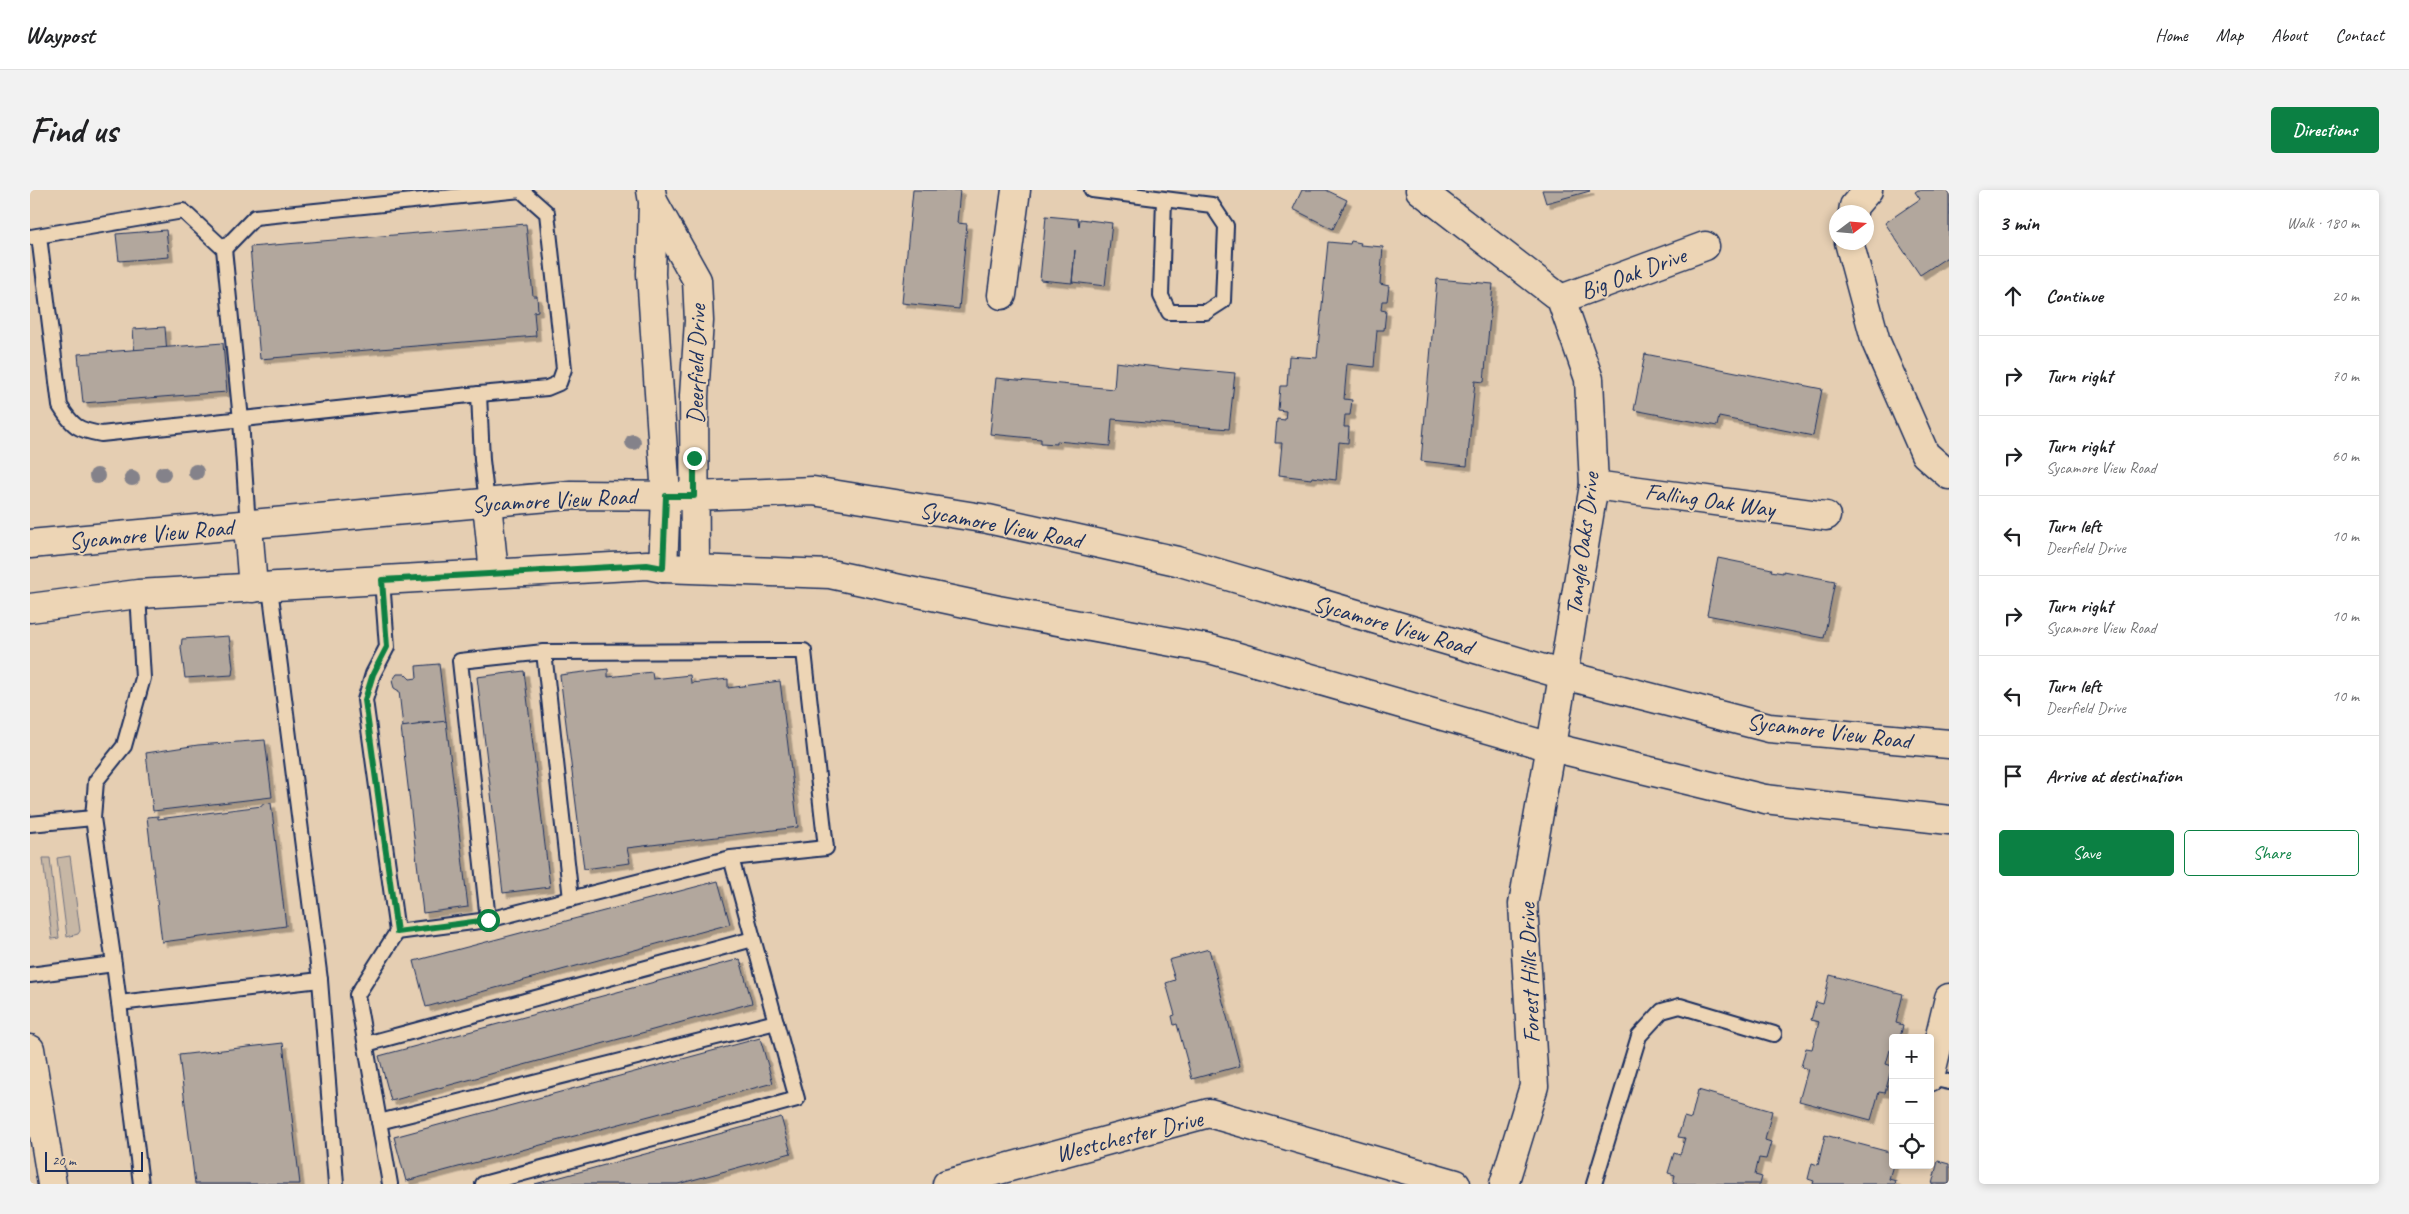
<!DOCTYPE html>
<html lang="en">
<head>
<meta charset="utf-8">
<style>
  body { margin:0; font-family:Caveat,sans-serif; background:#f2f2f2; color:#202124 }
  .controls { position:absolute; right:15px; bottom:15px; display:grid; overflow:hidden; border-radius:5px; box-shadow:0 2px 8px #0003 }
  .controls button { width:45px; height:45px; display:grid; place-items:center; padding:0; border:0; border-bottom:1px solid #e0e0e0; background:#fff; color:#202124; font:25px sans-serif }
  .compass { position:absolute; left:1799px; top:15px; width:45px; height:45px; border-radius:50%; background:#fff; box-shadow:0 2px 8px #0003; rotate:74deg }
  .scale { position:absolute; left:15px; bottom:12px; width:98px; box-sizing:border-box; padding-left:5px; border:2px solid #1b2f5e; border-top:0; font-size:14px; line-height:18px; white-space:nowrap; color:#1b2f5e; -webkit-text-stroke:4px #edd5b5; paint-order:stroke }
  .stop { position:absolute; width:15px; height:15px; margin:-11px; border:4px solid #0b8043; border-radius:50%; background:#fff }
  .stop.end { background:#0b8043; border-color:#fff; box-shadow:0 1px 5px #0008 }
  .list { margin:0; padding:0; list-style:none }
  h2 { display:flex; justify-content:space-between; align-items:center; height:65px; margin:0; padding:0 20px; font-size:21px }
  h2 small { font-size:16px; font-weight:400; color:#757577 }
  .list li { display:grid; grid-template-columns:32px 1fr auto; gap:15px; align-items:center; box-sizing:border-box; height:80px; padding:0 20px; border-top:1px solid #e0e0e0 }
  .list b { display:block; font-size:19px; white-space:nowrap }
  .list p { margin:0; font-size:16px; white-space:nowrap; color:#757577 }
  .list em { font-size:16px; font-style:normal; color:#757577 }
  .actions { display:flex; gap:10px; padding:15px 20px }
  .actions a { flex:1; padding:11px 0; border:1px solid #0b8043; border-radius:5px; text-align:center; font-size:18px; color:#0b8043 }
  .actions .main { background:#0b8043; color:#fff }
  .icon { flex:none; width:28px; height:28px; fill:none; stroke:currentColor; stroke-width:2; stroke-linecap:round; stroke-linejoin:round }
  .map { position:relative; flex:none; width:1919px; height:994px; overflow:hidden; border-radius:5px }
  header { display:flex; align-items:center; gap:30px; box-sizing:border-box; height:70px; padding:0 25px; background:#fff; border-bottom:1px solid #e0e0e0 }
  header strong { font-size:24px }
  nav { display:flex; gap:28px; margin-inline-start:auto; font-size:18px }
  .intro { display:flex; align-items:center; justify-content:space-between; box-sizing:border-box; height:120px; padding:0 30px }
  h1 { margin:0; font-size:35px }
  .button { padding:12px 22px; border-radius:5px; background:#0b8043; color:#fff; font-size:18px; font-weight:700 }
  main { display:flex; gap:30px; padding:0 30px }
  aside { flex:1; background:#fff; border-radius:5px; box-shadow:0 2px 8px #0003 }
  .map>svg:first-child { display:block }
  .green { fill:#c7b7a5; stroke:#717382 }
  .building { fill:#b2a79d; stroke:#1b2f5e; filter:url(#shadow) }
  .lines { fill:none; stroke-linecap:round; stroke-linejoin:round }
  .lane-casing { stroke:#1b2f5e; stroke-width:18 }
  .street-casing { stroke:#1b2f5e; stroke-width:31 }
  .secondary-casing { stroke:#1b2f5e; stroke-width:31 }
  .lane { stroke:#edd5b5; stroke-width:14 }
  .street { stroke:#edd5b5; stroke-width:28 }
  .secondary { stroke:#edd5b5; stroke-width:28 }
  .tree { fill:#84828a }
  .route { stroke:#0b8043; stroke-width:6 }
  .labels { text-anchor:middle; stroke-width:4; stroke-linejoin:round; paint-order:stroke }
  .street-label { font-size:24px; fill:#1b2f5e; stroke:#edd5b5 }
</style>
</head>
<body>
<header>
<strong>Waypost</strong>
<nav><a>Home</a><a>Map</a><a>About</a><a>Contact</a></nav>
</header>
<div class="intro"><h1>Find us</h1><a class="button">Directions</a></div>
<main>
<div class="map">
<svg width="1919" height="994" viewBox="0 0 1919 994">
  <defs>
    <filter id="shadow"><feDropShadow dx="4.5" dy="4.5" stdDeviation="0" flood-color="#0004"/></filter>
  </defs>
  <rect width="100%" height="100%" fill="#e5ceb2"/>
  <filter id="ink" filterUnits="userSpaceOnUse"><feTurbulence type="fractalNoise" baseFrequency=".02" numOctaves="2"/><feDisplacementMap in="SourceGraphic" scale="10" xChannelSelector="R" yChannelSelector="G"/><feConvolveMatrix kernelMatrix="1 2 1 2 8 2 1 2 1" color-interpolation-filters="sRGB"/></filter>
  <g filter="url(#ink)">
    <g class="green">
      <path d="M40 666 50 741 48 744 37 747 27 668Z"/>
      <path d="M13 668H20L29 748 22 749Z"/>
    </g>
    <g class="building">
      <path d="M883 0H930L927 33 937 34 929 119 872 113Z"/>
      <path d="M1272 0H1296L1317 10 1303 39 1263 19Z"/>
      <path d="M1512 0H1559L1560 1 1516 13Z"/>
      <path d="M1888 0H1919V66L1890 85 1855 33 1890 9 1885 2Z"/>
      <path d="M1016 26 1048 29 1049 37 1050 29 1082 33 1075 96 1042 92 1045 60 1042 93 1010 90Z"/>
      <path d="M496 34 503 106H507L508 121 504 122 506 146 230 169 220 57Z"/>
      <path d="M136 40 139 67 89 71 86 44Z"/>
      <path d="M1321 51 1331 53 1330 55 1353 57 1350 94 1359 96 1357 111H1352L1351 120 1356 121 1354 140H1347L1344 177 1317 174 1314 209 1322 210 1320 225H1315L1314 237H1319L1318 253 1309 252 1306 290 1282 287 1281 289 1249 285 1252 253H1245L1247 229 1255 230 1256 221 1248 220 1250 196H1257L1259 166 1287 168 1298 52 1320 54Z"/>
      <path d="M1407 89 1463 94 1454 192 1445 191 1437 276 1391 271Z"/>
      <path d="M135 137 140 205 108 208 103 139Z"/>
      <path d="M193 153 197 202 53 213 48 164Z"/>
      <path d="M1615 164 1792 199 1783 246 1689 227 1687 236 1604 220Z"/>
      <path d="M1086 172 1150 180V178L1205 183 1199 239 1082 229 1080 256 1027 251V254L1011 253V249L960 244 966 188 1084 199Z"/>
      <path d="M1688 368 1742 379 1741 381 1753 383V381L1805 391 1794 448 1677 425Z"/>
      <path d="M199 446 203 477 202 485 155 488 151 458 152 449Z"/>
      <path d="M409 474 416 532 388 533 389 535 373 537 369 501 364 498 362 491 367 484H375L380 489 387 488 386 476Z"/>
      <path d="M578 479V487L622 482 623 489 660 485 661 493 698 489V498L750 491 768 637 597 658 600 673 554 679 530 485Z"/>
      <path d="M494 481 520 697 473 703 447 487Z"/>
      <path d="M416 531 438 717 393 723 371 537Z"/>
      <path d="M235 550 242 607 123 621 116 563 168 555Z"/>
      <path d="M241 613 256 736 132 752 117 627 128 626V629L232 616V614Z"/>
      <path d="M688 691 700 734 396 817 384 771Z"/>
      <path d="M1179 759 1210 876 1162 889 1147 834 1144 835 1142 826 1145 825 1136 793 1145 790 1139 770Z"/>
      <path d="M710 769 722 813 361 911 349 866Z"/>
      <path d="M1800 785 1873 804 1866 833 1873 835 1870 848H1863V861L1860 860 1856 874 1862 876 1855 903 1849 902 1841 930 1769 911 1778 879 1771 877 1776 858 1782 859 1789 832 1781 830 1786 812 1793 814Z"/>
      <path d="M730 848 743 893 376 991 364 947Z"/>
      <path d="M253 853 270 994H165L149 865Z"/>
      <path d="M1668 900 1742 921 1735 950 1741 952 1736 969 1729 968 1725 985 1732 987 1730 994H1643L1645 985 1638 983 1644 963 1650 965 1655 948 1648 947 1654 927 1661 929Z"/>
      <path d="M751 927 761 963 648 994H505Z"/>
      <path d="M1795 945 1863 963V975L1859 989 1866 991 1865 994H1783L1784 991 1778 989 1782 973 1788 975Z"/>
      <path d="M1908 971 1919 974V994H1902Z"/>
    </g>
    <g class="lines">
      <defs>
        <g id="lane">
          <path d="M1062 0 1182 15 1196 36 1193 111 1176 122H1139L1131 106 1134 9"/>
          <path d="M9 46 30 216C43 237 48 240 71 244L449 204 452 270 457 313"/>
          <path d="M1 47 153 21 194 59 211 230 218 336"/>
          <path d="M194 59 225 27 491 0 517 23 534 179 529 193 517 198 449 204"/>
          <path d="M352 390 357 457 343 484 335 510 367 742 327 805 360 994"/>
          <path d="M240 398 290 790 306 994"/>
          <path d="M514 462 774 461 796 658 701 668"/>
          <path d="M0 634 63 628"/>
          <path d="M458 730 430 471 514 462 541 709"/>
          <path d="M367 742 458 730 701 668 767 909 453 994"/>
          <path d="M84 774 63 628 66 591 94 556 113 488 108 404"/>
          <path d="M0 785 84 774 89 813"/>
          <path d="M336 854 723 749"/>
          <path d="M1900 888 1919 892"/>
          <path d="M349 932 746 832"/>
          <path d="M111 994 89 813 290 790"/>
          <path d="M1564 994 1609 846 1632 821 1650 816 1744 844"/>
        </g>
        <g id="street">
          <path d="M621 0 623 12 621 84 636 306 633 378"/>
          <path d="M1390 0 1531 109 1559 189 1564 295 1529 510 1493 714 1504 896 1474 994"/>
          <path d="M624 13 667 90 669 131 664 206 665 378"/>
          <path d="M1823 22 1824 16 1838 0"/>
          <path d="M1819 52 1846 152 1895 264 1919 285"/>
          <path d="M972 105 986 0"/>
          <path d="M1531 109 1675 56"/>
          <path d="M1564 295 1796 326"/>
          <path d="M1900 887 1919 808"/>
          <path d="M917 994 1179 923 1426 994"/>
        </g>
        <g id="secondary">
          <path d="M457 313 464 383"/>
          <path d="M218 336 223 398"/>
          <path d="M0 354 541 305 664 306 783 301 958 329 1147 371 1534 485 1739 538 1919 554"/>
          <path d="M0 418 108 404 617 375 633 378 800 384 968 420 1180 459 1521 557 1735 609 1919 630"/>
          <path d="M0 859 22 994"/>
        </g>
      </defs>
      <use href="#lane" class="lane-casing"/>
      <use href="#street" class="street-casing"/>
      <use href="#secondary" class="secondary-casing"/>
      <use href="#lane" class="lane"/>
      <use href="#street" class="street"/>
      <use href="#secondary" class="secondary"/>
    </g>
    <g class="tree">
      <circle cx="603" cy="252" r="8"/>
      <circle cx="166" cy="282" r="8"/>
      <circle cx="133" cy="284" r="8"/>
      <circle cx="67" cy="286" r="8"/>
      <circle cx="102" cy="288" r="8"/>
    </g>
  </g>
  <g class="lines" filter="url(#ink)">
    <path class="route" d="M458 730 367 742 335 510 343 484 357 457 352 390 617 375 633 378 636 306H664V268"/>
  </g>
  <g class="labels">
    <g class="street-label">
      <text transform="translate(1603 83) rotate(-20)" y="8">Big Oak Drive</text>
      <text transform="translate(666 174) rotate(-89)" y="8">Deerfield Drive</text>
      <text transform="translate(524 310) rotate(-3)" y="8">Sycamore View Road</text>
      <text transform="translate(1680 310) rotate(8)" y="8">Falling Oak Way</text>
      <text transform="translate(971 335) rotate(11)" y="8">Sycamore View Road</text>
      <text transform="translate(121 344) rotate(-5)" y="8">Sycamore View Road</text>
      <text transform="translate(1552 354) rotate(-83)" y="8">Tangle Oaks Drive</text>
      <text transform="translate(1363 435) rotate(16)" y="8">Sycamore View Road</text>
      <text transform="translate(1799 541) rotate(7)" y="8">Sycamore View Road</text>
      <text transform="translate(1499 783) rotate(-92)" y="8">Forest Hills Drive</text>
      <text transform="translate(1099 946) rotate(-14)" y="8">Westchester Drive</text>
    </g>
  </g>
</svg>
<div class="controls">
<button>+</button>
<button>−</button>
<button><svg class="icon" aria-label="locate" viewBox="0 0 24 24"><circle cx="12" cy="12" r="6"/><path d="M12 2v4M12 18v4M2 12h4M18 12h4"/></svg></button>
</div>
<svg class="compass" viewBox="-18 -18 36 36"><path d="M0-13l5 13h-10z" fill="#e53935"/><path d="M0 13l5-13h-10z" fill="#757577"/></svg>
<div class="scale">20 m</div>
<div class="stop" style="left:458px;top:730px"></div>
<div class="stop end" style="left:664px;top:268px"></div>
</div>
<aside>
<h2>3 min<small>Walk · 180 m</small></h2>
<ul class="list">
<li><svg class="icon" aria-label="ahead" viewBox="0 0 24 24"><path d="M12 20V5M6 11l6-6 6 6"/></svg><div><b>Continue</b></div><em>20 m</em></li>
<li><svg class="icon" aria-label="right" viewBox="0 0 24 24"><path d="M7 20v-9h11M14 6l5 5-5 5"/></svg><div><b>Turn right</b></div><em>70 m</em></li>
<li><svg class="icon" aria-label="right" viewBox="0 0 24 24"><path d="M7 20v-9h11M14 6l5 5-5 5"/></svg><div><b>Turn right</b><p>Sycamore View Road</p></div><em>60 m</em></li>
<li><svg class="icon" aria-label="left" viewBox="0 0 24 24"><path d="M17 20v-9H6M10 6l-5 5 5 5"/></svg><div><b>Turn left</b><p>Deerfield Drive</p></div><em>10 m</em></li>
<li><svg class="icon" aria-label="right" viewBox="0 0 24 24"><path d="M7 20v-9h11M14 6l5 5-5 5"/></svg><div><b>Turn right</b><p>Sycamore View Road</p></div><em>10 m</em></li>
<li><svg class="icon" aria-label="left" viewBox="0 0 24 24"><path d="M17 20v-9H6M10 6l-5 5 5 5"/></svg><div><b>Turn left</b><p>Deerfield Drive</p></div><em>10 m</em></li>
<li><svg class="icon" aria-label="arrive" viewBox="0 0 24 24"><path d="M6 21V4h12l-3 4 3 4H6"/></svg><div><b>Arrive at destination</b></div></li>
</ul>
<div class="actions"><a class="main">Save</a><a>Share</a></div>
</aside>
</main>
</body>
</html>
